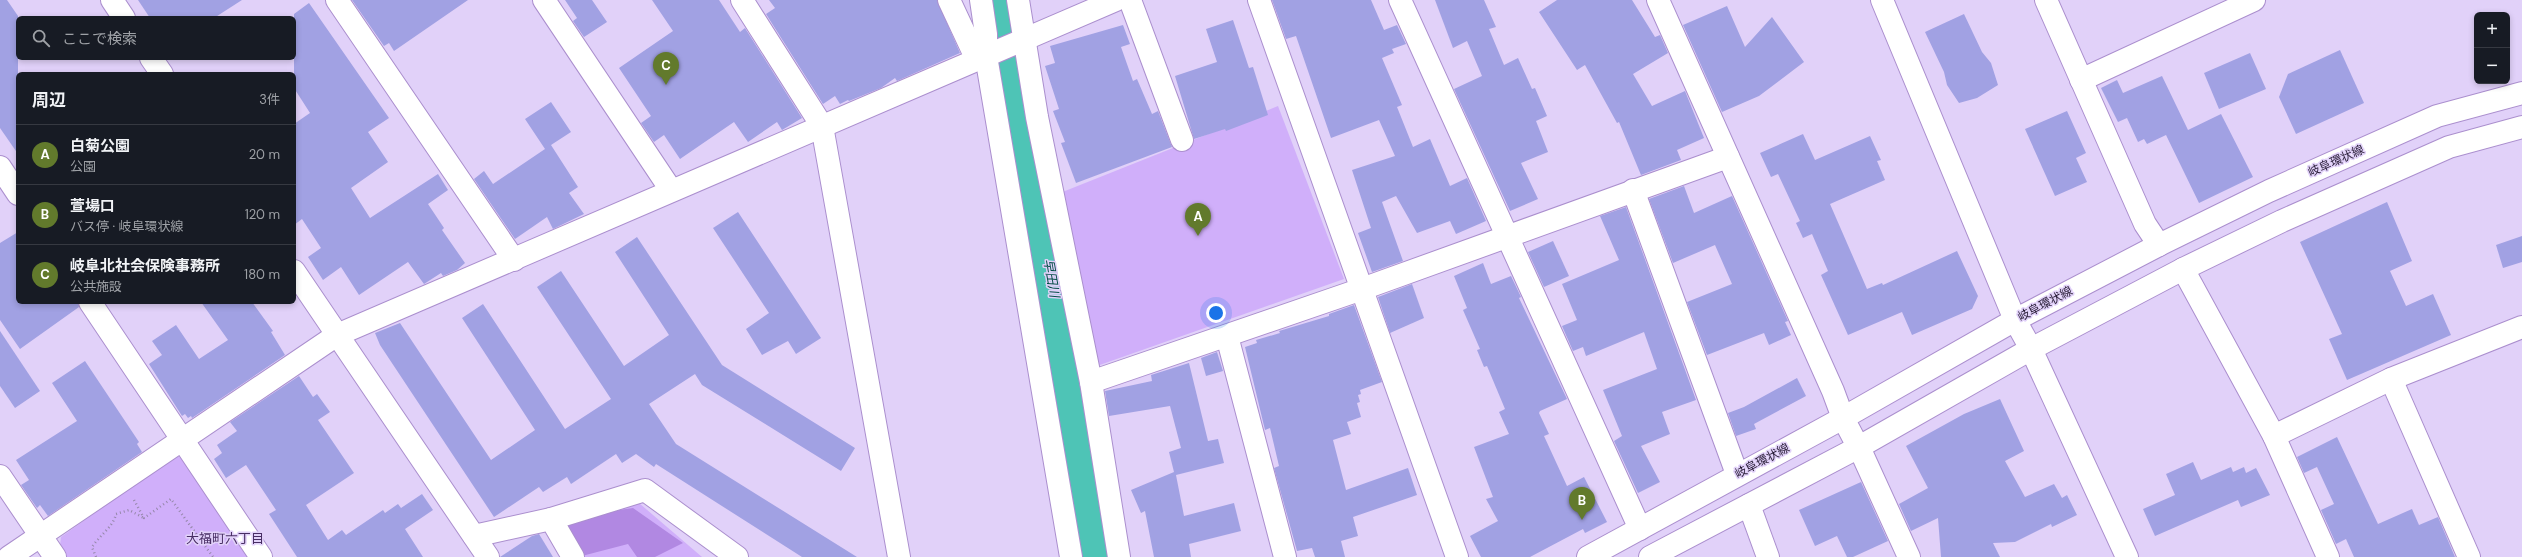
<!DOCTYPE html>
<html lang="ja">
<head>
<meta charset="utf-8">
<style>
  body { margin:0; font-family:"DM Sans","Noto Sans JP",sans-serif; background:#242831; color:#f1f3f6 }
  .controls { position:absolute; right:12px; top:12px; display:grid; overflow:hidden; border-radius:6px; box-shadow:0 2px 6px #0003 }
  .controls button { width:36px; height:36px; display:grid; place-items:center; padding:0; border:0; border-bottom:1px solid #363941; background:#171b24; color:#f1f3f6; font:20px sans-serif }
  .you { position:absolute; left:1216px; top:313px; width:14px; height:14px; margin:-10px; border:3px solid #fff; border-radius:50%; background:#1a73e8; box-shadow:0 0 0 6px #1a73e833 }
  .badge { display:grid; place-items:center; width:26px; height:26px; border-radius:50%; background:#627a2c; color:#fff; font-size:13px; font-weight:700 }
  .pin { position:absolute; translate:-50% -33px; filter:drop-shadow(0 1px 2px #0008) }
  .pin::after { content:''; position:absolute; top:21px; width:14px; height:12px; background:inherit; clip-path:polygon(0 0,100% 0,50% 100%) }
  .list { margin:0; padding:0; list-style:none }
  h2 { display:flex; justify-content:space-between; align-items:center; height:52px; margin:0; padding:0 16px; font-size:17px }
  h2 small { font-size:13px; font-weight:400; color:#9ea1a6 }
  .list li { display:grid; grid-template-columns:26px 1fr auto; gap:12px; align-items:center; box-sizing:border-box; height:60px; padding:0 16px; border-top:1px solid #363941 }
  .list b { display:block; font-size:15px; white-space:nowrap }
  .list p { margin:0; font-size:13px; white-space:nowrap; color:#9ea1a6 }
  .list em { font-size:13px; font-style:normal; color:#9ea1a6 }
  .icon { flex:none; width:22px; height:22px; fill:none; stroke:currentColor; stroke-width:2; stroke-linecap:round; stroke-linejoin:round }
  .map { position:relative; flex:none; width:2522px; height:557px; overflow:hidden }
  .search { position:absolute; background:#171b24; box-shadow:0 2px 6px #0003; left:16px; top:16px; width:280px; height:44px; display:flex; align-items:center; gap:10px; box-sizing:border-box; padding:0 14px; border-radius:6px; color:#9ea1a6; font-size:15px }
  .panel { position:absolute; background:#171b24; box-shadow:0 2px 6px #0003; left:16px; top:72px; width:280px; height:232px; border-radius:6px }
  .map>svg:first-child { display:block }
  .green { fill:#d0affa }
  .forest { fill:#b188e2 }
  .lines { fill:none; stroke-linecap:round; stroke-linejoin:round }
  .river { stroke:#4ec4b6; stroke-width:41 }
  .building { fill:#a1a1e3 }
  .minor-casing { stroke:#ab8fce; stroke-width:24 }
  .major-casing { stroke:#ab8fce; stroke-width:24 }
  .path { stroke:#9587a9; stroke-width:2.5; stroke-dasharray:1 3; stroke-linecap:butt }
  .minor { stroke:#fff; stroke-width:22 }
  .major { stroke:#fff; stroke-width:22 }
  .labels { text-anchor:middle; stroke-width:3; stroke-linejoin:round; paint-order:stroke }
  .street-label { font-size:12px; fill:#281d36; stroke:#e1d1f9 }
  .water-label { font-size:13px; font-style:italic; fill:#034d46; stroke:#e1d1f9 }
  .neighbourhood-label { font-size:13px; fill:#482e64; stroke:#e1d1f9 }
</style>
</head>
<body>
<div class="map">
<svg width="2522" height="557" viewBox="0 0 2522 557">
  <rect width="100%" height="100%" fill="#e1d1f9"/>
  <g class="green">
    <path d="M1278 106 1344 279 1094 367 1060 193Z"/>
    <path d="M175 456 186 459 250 557H67L60 546 61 537Z"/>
    <path d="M632 497 702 557H568L544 520Z"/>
  </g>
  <path class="forest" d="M633 508 683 543 655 557H637L628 544 578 557 548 520Z"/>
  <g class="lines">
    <path class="river" d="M1005 0 1099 557"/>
  </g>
  <g class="building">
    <path d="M0 0H7L18 16V154L0 128Z"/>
    <path d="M138 0H242L214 18H150Z"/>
    <path d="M352 0H468L394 51 389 43 384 46Z"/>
    <path d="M565 0H592L607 22 584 37 573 21 577 18Z"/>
    <path d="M652 0H719L740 32 745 28 802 118 782 130 777 122 748 142 734 122 680 159 664 135 654 142 641 123 651 116 619 68 673 31Z"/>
    <path d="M769 0H937L960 53 897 81 895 78 881 88 849 101 848 100 840 104 835 96 823 104 766 14 775 8Z"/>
    <path d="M1272 0H1371L1384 30 1397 25 1406 44 1392 49 1394 53 1382 58 1402 105 1397 107 1413 147 1430 139 1450 186 1467 178 1486 221 1456 234 1450 221 1417 233 1396 196 1382 202 1403 261 1372 272 1358 233 1371 228 1352 170 1395 156 1379 120 1331 138 1296 36 1286 39Z"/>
    <path d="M1435 0H1484L1496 27 1489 29 1504 65 1518 58 1532 89 1535 88 1547 116 1536 121 1548 152 1521 163 1538 199 1510 211 1454 89 1482 76 1467 41 1453 48Z"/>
    <path d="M1557 0H1632L1655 37 1660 35 1668 53 1633 74 1652 106 1685 91 1704 138 1677 150 1681 160 1641 175 1619 122 1617 123 1585 65 1577 70 1539 12Z"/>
    <path d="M309 3 389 118 368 132 388 162 351 188 370 218 438 174 448 190 428 204 444 228 442 230 465 263 457 270 443 276 441 273 424 284 408 262 359 295 341 267 323 280 308 257 321 248 302 219 294 225V124L310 113 294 88V14Z"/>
    <path d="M1727 6 1745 47 1772 17 1804 62 1759 96 1722 112 1683 25Z"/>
    <path d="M1964 14 1982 52 1991 63 1998 85 1977 98 1959 103 1947 85 1944 72 1925 32Z"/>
    <path d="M1233 20 1249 68 1253 67 1268 115 1226 131 1225 129 1194 139 1175 76 1217 62 1206 29Z"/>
    <path d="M1123 25 1130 44 1121 47 1133 81 1137 79 1152 114 1158 111 1172 147 1076 183 1061 143 1065 142 1053 111 1059 109 1045 66 1055 63 1050 46Z"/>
    <path d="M2340 50 2364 103 2296 134 2279 97 2288 74Z"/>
    <path d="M2250 53 2266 89 2219 109 2204 73Z"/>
    <path d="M2162 76 2188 130 2221 114 2253 177 2199 203 2166 135 2147 144 2144 139 2138 142 2127 118 2118 122 2101 88 2117 80 2123 93Z"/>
    <path d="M551 102 571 132 551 145 578 187 569 193 584 214 553 229 547 217 515 239 474 179 484 171 493 184 545 149 525 119Z"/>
    <path d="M2067 111 2086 153 2076 158 2087 182 2055 196 2025 129Z"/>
    <path d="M1803 134 1815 160 1870 136 1881 160 1877 161 1885 180 1830 204 1867 289 1882 283 1883 285 1957 251 1978 296 1972 309 1912 335 1902 312 1848 335 1821 275 1828 271 1812 234 1803 238 1796 223 1800 221 1778 174 1771 177 1760 153Z"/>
    <path d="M1684 186 1694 213 1732 196 1788 321 1785 322 1791 335 1769 345 1764 333 1707 355 1687 302 1732 284 1715 245 1673 263 1649 199Z"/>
    <path d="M2387 202 2412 261 2390 271 2406 306 2433 294 2451 335 2347 380 2329 339 2342 334 2300 242Z"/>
    <path d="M1626 207 1696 400 1662 412 1670 434 1641 446 1660 482 1638 493 1614 441 1622 436 1603 390 1657 369 1644 332 1586 356 1583 347 1573 351 1562 326 1577 320 1562 284 1619 260 1600 216Z"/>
    <path d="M738 212 821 338 796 354 788 341 762 355 746 329 769 313 713 228Z"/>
    <path d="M18 232V302H78L79 307 20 349 0 320V243Z"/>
    <path d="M2522 236V262L2503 268 2496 245Z"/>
    <path d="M637 237 722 365 855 448 841 471 702 385 695 374 649 404 676 444 857 557H802L656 464 654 467 636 454 622 463 616 454 571 484 567 477 543 492 539 487 494 517 380 345 375 333 400 323 491 460 535 430 462 318 483 304 565 429 611 399 537 287 561 271 624 366 669 335 615 252Z"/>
    <path d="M1553 241 1569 276 1544 287 1528 252Z"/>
    <path d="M1483 263 1491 284 1511 276 1521 297 1519 298 1567 399 1540 411 1539 413 1549 434 1544 436 1567 486 1584 477 1607 522 1585 533 1583 529 1530 557H1481L1470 536 1498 521 1486 499 1493 497 1474 447 1509 434 1499 412 1505 409 1487 366 1484 367 1477 350 1480 349 1463 310 1467 308 1454 276Z"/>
    <path d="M1412 284 1424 318 1390 333 1378 297Z"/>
    <path d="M201 302H252L273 331 271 332 285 355 192 418 191 416 188 418 185 414 182 416 149 364 162 355 152 341 176 325 199 359 228 340Z"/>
    <path d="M1354 305 1382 382 1360 390 1361 394 1358 395 1360 402 1357 403 1361 417 1347 422 1351 434 1333 440 1346 490 1408 468 1417 495 1353 517 1358 536 1341 541 1345 557H1315L1312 548 1297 551 1274 468 1279 466 1270 428 1265 430 1245 347 1257 343 1256 340 1280 333 1279 331 1329 316V314Z"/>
    <path d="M0 331 40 391 15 408 0 386Z"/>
    <path d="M1217 352 1223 371 1206 376 1201 358Z"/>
    <path d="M85 361 139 442 137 444 142 452 48 516 40 505 37 508 21 485 29 480 16 460 77 421 52 383Z"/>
    <path d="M1189 363 1208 441 1218 439 1224 463 1176 475 1184 516 1234 503 1241 531 1189 544 1191 557H1154L1145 511 1141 513 1131 490 1174 472 1169 452 1181 448 1170 406 1109 416 1105 391 1152 381 1151 375Z"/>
    <path d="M299 376 313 397 317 394 330 412 318 420 354 473 306 505 328 540 342 530 346 535 383 510 385 513 398 504 401 508 422 494 433 510 405 529 423 557H297L269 514 276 510 246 465 226 478 214 459 222 453 217 445 237 431 230 422Z"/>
    <path d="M1797 378 1806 396 1754 424 1756 429 1736 436 1728 413 1744 407Z"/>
    <path d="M2000 399 2024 451 2005 461 2025 497 2054 484 2062 498 2067 495 2077 515 2052 527 2051 524 2015 542 1993 543 2000 557H1941L1938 518 1911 531 1899 504 1928 488 1906 446 1964 414Z"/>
    <path d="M2337 437 2378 524 2412 509 2419 525 2438 517 2455 557H2354L2346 539 2336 544 2321 510 2334 504 2317 467 2304 473 2297 457Z"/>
    <path d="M2193 462 2201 480 2231 467 2233 472 2244 467 2246 473 2256 468 2270 495 2241 507 2238 500 2155 536 2143 509 2175 495 2166 474Z"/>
    <path d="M1861 482 1888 541 1853 557H1847L1837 536 1815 546 1799 510Z"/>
    <path d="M539 534 553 557H500L532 536Z"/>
  </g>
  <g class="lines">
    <defs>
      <g id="minor">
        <path d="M112 0 124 18"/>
        <path d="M337 0 514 260"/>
        <path d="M544 0 671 190"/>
        <path d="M742 0 822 126 899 557"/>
        <path d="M949 0 977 60"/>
        <path d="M981 0 986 34V56L1071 557"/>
        <path d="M1018 0 1037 117 1091 382 1119 557"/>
        <path d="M1130 0 1182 140"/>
        <path d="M1259 0 1457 557"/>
        <path d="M1400 0 1640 529"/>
        <path d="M1658 0 1833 391 1843 418 1863 456 1909 557"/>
        <path d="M1882 0 2015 320 2031 349 2127 557"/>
        <path d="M2046 0 2145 224 2159 245"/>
        <path d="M151 58 162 74"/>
        <path d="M2081 80 2254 0"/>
        <path d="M0 167 18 194"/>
        <path d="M1633 190 1737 474"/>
        <path d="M2183 269 2274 436 2328 557"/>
        <path d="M294 271 488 557"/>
        <path d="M90 302 261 557"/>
        <path d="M1227 336 1285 557"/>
        <path d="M2391 379 2469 557"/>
        <path d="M1091 382 1362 289 1728 157"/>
        <path d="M2274 436 2391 379 2522 327"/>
        <path d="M0 476 55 557"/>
        <path d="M1749 505 1768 557"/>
        <path d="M551 519 645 490 737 557"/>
        <path d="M474 536 551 519 573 557"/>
        <path d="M9 557 337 335 1116 0"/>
      </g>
      <g id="major">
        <path d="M1588 557 1843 418 2015 320 2159 245 2269 191 2437 116 2522 93"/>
        <path d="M1650 557 1859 447 2031 349 2183 269 2282 221 2449 147 2522 127"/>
      </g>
    </defs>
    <use href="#minor" class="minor-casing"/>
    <use href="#major" class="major-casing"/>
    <g class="path">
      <path d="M134 500 144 518 171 499 213 557"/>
      <path d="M96 557 92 547C100 535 113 527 116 514L129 510 144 518"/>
    </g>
    <use href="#minor" class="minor"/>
    <use href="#major" class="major"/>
  </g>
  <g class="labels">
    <g class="street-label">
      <text transform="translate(2336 161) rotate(-24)" y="4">岐阜環状線</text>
      <text transform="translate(2045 304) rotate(-28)" y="4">岐阜環状線</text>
      <text transform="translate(1762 461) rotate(-28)" y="4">岐阜環状線</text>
    </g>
    <g class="water-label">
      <text transform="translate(1052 278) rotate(80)" y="5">早田川</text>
    </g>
    <g class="neighbourhood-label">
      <text x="225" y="543">大福町六丁目</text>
    </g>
  </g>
</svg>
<div class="controls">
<button>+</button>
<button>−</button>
</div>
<div class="you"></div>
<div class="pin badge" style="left:1198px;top:236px">A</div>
<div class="pin badge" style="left:1582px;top:520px">B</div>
<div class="pin badge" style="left:666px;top:85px">C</div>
<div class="search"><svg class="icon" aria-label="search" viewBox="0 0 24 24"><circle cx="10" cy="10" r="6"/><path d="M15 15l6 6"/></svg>ここで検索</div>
<section class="panel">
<h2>周辺<small>3件</small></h2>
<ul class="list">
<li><span class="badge">A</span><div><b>白菊公園</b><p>公園</p></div><em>20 m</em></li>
<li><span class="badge">B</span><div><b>萱場口</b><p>バス停 · 岐阜環状線</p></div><em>120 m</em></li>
<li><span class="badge">C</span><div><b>岐阜北社会保険事務所</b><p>公共施設</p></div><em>180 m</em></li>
</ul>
</section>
</div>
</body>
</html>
